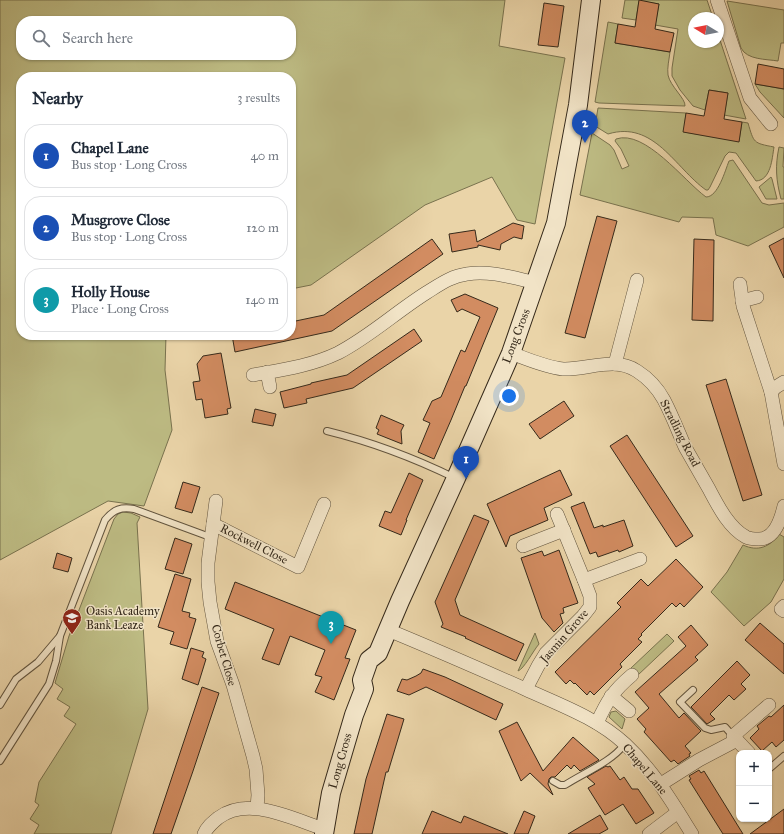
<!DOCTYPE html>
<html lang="en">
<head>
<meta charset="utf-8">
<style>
  body { margin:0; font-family:"IM FELL Great Primer",serif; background:#f2f2f3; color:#1f2937 }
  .controls { position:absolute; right:12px; bottom:12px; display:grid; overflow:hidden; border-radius:8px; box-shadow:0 1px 3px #0004 }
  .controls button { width:36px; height:36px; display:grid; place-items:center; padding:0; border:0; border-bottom:1px solid #e0e1e3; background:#fff; color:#1f2937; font:20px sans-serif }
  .compass { position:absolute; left:688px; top:12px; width:36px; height:36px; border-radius:50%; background:#fff; box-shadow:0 1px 3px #0004; rotate:280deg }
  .you { position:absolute; left:509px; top:396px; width:14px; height:14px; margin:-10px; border:3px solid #fff; border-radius:50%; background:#1a73e8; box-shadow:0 0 0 6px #1a73e833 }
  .badge { display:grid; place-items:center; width:26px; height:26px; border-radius:50%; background:#b45309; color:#fff; font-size:13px; font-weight:700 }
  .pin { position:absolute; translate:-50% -33px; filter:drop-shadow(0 1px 2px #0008) }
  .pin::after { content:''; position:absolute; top:21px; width:14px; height:12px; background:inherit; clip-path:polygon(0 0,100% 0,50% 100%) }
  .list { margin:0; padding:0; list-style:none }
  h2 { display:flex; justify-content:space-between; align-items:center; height:52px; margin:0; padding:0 16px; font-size:17px }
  h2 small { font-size:13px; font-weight:400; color:#747a83 }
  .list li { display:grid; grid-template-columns:26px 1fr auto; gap:12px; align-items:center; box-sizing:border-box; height:64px; margin:0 8px 8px; padding:0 8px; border:1px solid #e0e1e3; border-radius:16px }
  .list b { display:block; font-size:15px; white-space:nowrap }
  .list p { margin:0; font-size:13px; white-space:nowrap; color:#747a83 }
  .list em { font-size:13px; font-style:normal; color:#747a83 }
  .icon { flex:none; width:22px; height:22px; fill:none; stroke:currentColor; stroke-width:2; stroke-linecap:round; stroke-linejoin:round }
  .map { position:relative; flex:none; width:784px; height:834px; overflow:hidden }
  .search { position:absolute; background:#fff; box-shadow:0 1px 3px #0004; left:16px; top:16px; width:280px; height:44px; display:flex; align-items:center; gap:10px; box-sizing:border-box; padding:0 14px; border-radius:16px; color:#747a83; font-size:15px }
  .panel { position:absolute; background:#fff; box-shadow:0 1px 3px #0004; left:16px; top:72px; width:280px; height:268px; border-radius:16px }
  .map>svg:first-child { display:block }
  .green { fill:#bdbb83; stroke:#79724e; fill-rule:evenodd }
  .building { fill:#d28c61; stroke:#35291a }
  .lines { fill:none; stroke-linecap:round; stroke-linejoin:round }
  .lane-casing { stroke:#62543e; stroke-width:8 }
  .street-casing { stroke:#62543e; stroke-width:14 }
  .secondary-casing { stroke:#35291a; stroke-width:20 }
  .lane { stroke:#f1e3c6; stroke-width:6 }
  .street { stroke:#f1e3c6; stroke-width:13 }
  .secondary { stroke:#f1e3c6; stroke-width:18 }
  .labels { text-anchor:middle; stroke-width:3; stroke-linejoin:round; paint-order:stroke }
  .street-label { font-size:12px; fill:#35291a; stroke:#f1e3c6 }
  .poi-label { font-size:12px; fill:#35291a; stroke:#f1e3c6; text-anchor:start }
</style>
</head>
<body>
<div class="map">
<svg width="784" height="834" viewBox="0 0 784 834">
  <rect width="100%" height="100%" fill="#ead4a8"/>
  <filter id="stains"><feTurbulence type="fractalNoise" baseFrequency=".005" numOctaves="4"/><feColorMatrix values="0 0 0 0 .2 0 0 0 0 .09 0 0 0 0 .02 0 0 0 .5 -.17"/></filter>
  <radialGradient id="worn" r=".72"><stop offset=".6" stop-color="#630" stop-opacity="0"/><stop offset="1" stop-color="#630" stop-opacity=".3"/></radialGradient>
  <g class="green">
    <path d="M0 0H505L499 46 565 58 535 224 517 220 492 177 425 205 311 285 291 289V77H21V335H166L165 370 172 430 144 506 108 501 0 560ZM21 21H291V55H21Z"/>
    <path d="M625 0H707L713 18H694V42H718V34L746 119 724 115 728 93 709 90 705 110 693 106 680 90 672 76V68L678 29 655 25 659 4 639 1 636 20 622 18Z"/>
    <path d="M727 1 784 10V43H781L778 61C766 59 747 60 741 48Z"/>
    <path d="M608 22 618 24 615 43 670 52C669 60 667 68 668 75 670 86 686 99 685 106L599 103 595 102Z"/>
    <path d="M755 84 784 89V118L760 92Z"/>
    <path d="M598 108 686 113 684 132 739 141 742 122 748 123C754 143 753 143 774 147 772 159 771 180 756 181L736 153 729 152 725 156 710 187 708 190H706C675 168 654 120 608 134L595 126Z"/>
    <path d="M592 133 610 145 614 150 622 169 629 166 621 149 615 141 616 139C645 129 684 181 706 197 718 197 725 171 729 161L733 160 762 203 769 205 784 203V227L748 246 716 235 713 218 682 217 679 222 580 195Z"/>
    <path d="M779 147 784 148 783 167H784V199H781C776 180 775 166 779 147Z"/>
    <path d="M771 177 772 179 777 199H766L759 187Z"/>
    <path d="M123 512 131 513 140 517 137 523 148 709 111 834H34L39 825 30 819 39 805 35 802 39 782 76 724 64 716 70 707 57 699 63 689 55 683 69 636 114 519 118 514Z"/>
    <path d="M779 534 784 537V579L771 602 744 626 711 592 727 572 743 545C758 552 770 547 779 534Z"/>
    <path d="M535 633 539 644C533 651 524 669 518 671Z"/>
    <path d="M667 634 674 641 638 675 631 668Z"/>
    <path d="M616 711 625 719 622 729 609 717 611 712Z"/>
  </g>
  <g class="building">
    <path d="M639 0 659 4 655 29 674 33 670 52 615 43 618 24 635 27Z"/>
    <path d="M544 3 564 6 558 47 538 45Z"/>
    <path d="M758 64 784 69V89L755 84Z"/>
    <path d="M709 90 728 93 724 119 742 122 739 142 683 132 686 113 704 116Z"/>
    <path d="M597 216 617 221 585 338 565 333Z"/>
    <path d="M513 223 524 226 522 239 514 237 501 244 500 250 478 245V247L452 252 449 234 475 230 477 242Z"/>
    <path d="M784 238V278L769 246Z"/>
    <path d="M432 239 443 254 332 331 235 352 232 335H291V322L324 315Z"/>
    <path d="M694 239 714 240 713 321 692 320Z"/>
    <path d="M465 294 498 308 466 386H465L451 420 434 459 418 452 430 423 423 420 432 401 441 397 461 350 465 352 480 317 462 309 457 312 451 300Z"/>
    <path d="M414 329 422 341 353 388 306 399 307 403 284 408 280 392 311 384V383L347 375Z"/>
    <path d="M221 353 231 408 227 409 228 414 205 418 202 399 196 400 193 382 200 381 197 364 203 356Z"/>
    <path d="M726 379 762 495 743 501 706 385Z"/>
    <path d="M564 401 574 416 540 439 529 424Z"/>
    <path d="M255 409 276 414 273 426 252 422Z"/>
    <path d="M381 415 404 425 401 431 402 444 377 434 379 430 376 428Z"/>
    <path d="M627 435 693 536 676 547 610 446Z"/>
    <path d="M560 470 572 495 544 508 548 520 510 536 506 547 487 504Z"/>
    <path d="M409 473 423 480 406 520H407L401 535 379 526 385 511 391 513Z"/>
    <path d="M183 482 200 487 192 513 175 508Z"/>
    <path d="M584 502 594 528 603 525V527L624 520 633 546 619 552 618 550 598 557 596 552 590 554 571 507Z"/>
    <path d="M474 515 489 521 455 600 460 615 524 644 516 661 465 638 466 637 441 627 443 624 435 602Z"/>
    <path d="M175 538 192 544 183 574 165 569Z"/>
    <path d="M559 550 578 603 563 608 564 613 560 614 563 623 554 632 542 618 521 558 542 551 544 556Z"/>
    <path d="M57 553 72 558 68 572 53 568Z"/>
    <path d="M676 559 703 587 684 607 680 603 676 607 672 603 641 634 642 635 638 639 642 642 620 664 622 667 594 695 590 691 587 695 575 683 574 684 570 680 566 684 555 672 621 607 617 603 641 579 648 586Z"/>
    <path d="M175 574 191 579 182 611 190 613 189 617 196 619 187 649 170 644 174 632 158 627Z"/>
    <path d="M235 582 356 630 345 658 350 659 334 700 315 692 322 677 315 675 325 650 290 636 279 665 262 659 274 629 225 609Z"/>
    <path d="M760 623 784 644V674L745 640Z"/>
    <path d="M691 625 708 645 695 657 698 660 659 694 679 718 684 713 701 731 685 746 691 753 689 754 690 756 678 764 674 760 671 762 644 732 646 729 637 719 649 708 635 692 686 646 678 637Z"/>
    <path d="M191 648 204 652 202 657 206 659 198 685 182 679Z"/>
    <path d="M737 661 750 675 741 684 746 689 734 700 729 695 710 714 715 719 707 724 691 707Z"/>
    <path d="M423 669 445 677 503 704 496 720 426 687 409 695 397 691 402 679 407 680 416 676 421 673Z"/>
    <path d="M202 687 219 693 193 771 171 834H153Z"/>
    <path d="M784 705V740L776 747 772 742 762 751 750 738 759 729 757 726 769 716 771 717Z"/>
    <path d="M387 714 404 719 388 772H386L372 834H354L366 779Z"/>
    <path d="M517 722 543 771 573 737 599 760 580 771 574 765 571 769 567 765 555 777H551L549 779 548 784 553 795 530 773 521 781 499 731Z"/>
    <path d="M606 766 608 767 610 766 620 780 624 777 632 789H638L654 813 636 824 623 804 605 815 588 788 595 784 587 777Z"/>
    <path d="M699 770 701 773 704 771 743 834H723L689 780 691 779 689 776Z"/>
    <path d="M784 809V834H750Z"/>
    <path d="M432 811 461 823 464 816 508 834H422Z"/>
    <path d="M524 811 535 816 528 834H514Z"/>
    <path d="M600 815 608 829 599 834H568Z"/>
  </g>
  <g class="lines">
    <defs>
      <g id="lane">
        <path d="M327 431C372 442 414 458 455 478"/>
        <path d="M693 690 680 702 705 728 711 730 725 727 733 736"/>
        <path d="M0 705 16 679 38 662 60 636 105 520C114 509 121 507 134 509L210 537"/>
        <path d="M0 761 49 684 56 661 60 636"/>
        <path d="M769 769 784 756"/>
        <path d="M553 781 560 785H565C585 772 610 763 625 744"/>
      </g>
      <g id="street">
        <path d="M717 0 750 98 771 124"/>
        <path d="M740 284 743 306 771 392"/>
        <path d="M742 301 757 297"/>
        <path d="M511 353C527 359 545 367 563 369 588 370 614 356 637 371 648 378 658 389 664 400 672 415 678 431 685 447 693 461 701 475 709 489 718 506 729 528 746 537 750 539 754 539 758 539 774 540 781 519 784 506"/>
        <path d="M615 364 637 280"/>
        <path d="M267 372 270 387"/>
        <path d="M253 375C281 370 311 366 338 353 369 337 396 312 426 293 439 285 451 276 467 274 489 270 514 278 536 283"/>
        <path d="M784 382 776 387 771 392 784 464"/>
        <path d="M216 501 208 563V582L210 602 217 641 233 685 253 756 256 769 258 795 257 808"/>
        <path d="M213 524 298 567 324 504"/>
        <path d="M523 546 564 530"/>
        <path d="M584 580 640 559"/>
        <path d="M784 606 781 609 784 611"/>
        <path d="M388 630C434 649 480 669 525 689 560 705 597 718 625 744 654 771 672 802 692 834"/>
        <path d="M526 689 538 666 546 653 583 616 590 607V596L584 580 557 514"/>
        <path d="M611 696 629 711"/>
        <path d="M597 723C607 701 613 691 632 675"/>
        <path d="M749 753 733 736 769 705"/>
        <path d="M661 784 699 760 737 740"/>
        <path d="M204 834C207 827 212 823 218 818 249 795 292 819 324 829"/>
        <path d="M649 834 678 812"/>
      </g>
      <path id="secondary" d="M324 834 331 793 354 715 364 689 362 680 369 660 378 653 400 601 456 478 511 353 556 223 578 105 591 0"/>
    </defs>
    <use href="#lane" class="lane-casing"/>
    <use href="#street" class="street-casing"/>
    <use href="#secondary" class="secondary-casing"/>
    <use href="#lane" class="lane"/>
    <use href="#street" class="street"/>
    <use href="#secondary" class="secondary"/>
  </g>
  <defs>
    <symbol id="school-pin" viewBox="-11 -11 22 30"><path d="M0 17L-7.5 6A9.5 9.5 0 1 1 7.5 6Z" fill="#8f2418" stroke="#f1e3c6"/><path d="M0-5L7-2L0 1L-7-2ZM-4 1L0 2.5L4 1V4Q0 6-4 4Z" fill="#fff"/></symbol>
  </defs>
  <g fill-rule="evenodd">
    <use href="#school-pin" x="61" y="607" width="22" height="30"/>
  </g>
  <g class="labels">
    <g class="street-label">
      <text transform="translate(516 336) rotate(-69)" y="4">Long Cross</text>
      <text transform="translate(680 433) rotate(63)" y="4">Stradling Road</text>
      <text transform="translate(254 544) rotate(27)" y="4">Rockwell Close</text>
      <text transform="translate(564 636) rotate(-49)" y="4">Jasmin Grove</text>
      <text transform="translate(224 655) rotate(74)" y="4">Corbet Close</text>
      <text transform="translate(340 761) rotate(-74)" y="4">Long Cross</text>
      <text transform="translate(645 769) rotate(50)" y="4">Chapel Lane</text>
    </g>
    <g class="poi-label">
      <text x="86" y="615">Oasis Academy<tspan x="86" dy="14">Bank Leaze</tspan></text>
    </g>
  </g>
  <rect width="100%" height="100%" filter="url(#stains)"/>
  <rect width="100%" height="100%" fill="url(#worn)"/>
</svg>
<div class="controls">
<button>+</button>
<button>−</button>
</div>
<svg class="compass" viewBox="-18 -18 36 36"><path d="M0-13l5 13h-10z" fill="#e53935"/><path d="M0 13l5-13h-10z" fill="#747a83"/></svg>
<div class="you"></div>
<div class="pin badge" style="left:466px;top:479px;background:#1a4fb4">1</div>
<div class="pin badge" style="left:585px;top:143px;background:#1a4fb4">2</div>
<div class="pin badge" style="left:331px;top:644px;background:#0f9aa8">3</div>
<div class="search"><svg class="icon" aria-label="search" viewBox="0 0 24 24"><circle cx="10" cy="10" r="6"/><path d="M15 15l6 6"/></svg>Search here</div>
<section class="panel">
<h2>Nearby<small>3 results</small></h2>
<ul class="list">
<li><span class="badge" style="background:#1a4fb4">1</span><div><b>Chapel Lane</b><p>Bus stop · Long Cross</p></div><em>40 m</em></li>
<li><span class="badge" style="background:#1a4fb4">2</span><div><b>Musgrove Close</b><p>Bus stop · Long Cross</p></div><em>120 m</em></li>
<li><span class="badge" style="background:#0f9aa8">3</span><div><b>Holly House</b><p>Place · Long Cross</p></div><em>140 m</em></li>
</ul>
</section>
</div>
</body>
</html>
